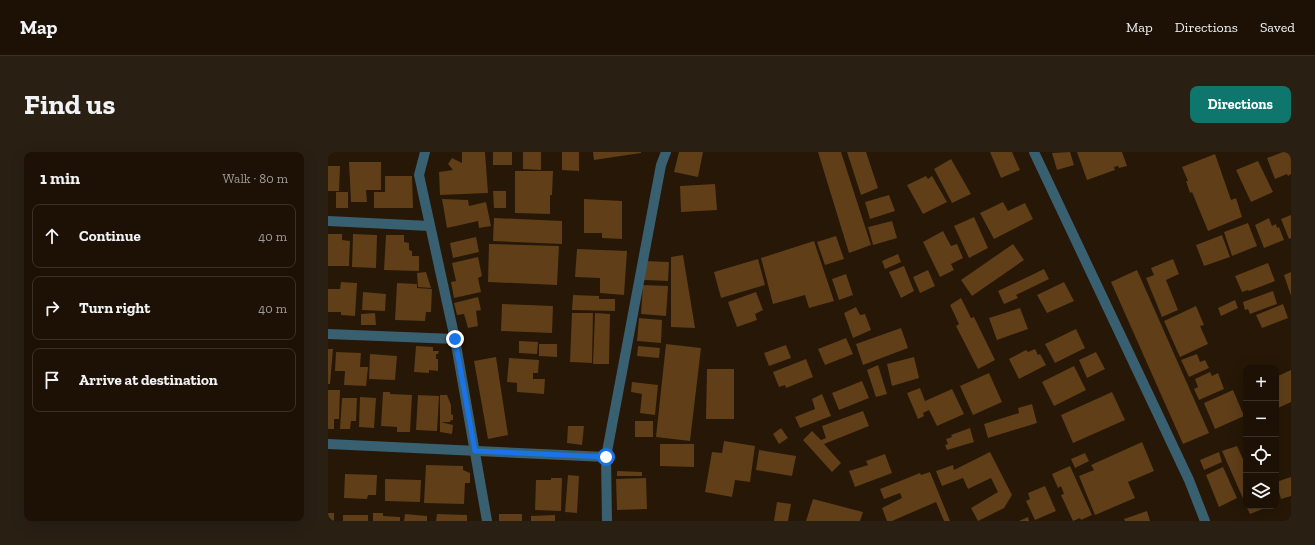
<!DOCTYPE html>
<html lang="en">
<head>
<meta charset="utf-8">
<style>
  body { margin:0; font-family:"Zilla Slab",serif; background:#291f13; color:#f1f3f6 }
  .controls { position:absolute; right:12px; bottom:12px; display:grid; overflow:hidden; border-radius:8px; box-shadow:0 4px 16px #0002 }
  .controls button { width:36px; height:36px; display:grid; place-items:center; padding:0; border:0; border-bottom:1px solid #3a3126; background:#1c1104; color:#f1f3f6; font:20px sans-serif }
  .stop { position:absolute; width:12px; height:12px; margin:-9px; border:3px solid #1a73e8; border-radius:50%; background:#fff }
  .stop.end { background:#1a73e8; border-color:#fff; box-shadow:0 1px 4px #0008 }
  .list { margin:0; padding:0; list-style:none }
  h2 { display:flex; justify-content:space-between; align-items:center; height:52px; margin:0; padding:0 16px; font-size:17px }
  h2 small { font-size:13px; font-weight:400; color:#a09d9a }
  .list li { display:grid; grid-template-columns:26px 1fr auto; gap:12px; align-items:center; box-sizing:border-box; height:64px; margin:0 8px 8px; padding:0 8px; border:1px solid #3a3126; border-radius:8px }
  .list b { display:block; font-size:15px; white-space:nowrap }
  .list em { font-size:13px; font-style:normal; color:#a09d9a }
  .icon { flex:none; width:22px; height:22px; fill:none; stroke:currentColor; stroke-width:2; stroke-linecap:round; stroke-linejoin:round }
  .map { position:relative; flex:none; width:963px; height:369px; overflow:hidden; border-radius:8px }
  header { display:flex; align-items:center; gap:24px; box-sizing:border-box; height:56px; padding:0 20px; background:#1c1104; border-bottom:1px solid #3a3126 }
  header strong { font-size:19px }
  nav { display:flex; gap:22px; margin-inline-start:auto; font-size:14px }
  .intro { display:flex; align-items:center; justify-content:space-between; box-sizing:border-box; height:96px; padding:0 24px }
  h1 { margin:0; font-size:28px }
  .button { padding:10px 18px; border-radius:8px; background:#0f766e; color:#fff; font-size:14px; font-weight:700 }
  main { display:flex; gap:24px; padding:0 24px }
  aside { flex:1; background:#1c1104; border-radius:8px; box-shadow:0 4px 16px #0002 }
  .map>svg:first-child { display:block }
  .building { fill:#5f3e18 }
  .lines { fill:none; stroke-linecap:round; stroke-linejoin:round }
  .minor { stroke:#386071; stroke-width:10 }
  .route { stroke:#1a73e8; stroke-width:5 }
</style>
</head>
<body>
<header>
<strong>Map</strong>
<nav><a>Map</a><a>Directions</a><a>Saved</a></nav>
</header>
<div class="intro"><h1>Find us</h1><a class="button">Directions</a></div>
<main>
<aside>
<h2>1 min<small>Walk · 80 m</small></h2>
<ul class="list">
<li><svg class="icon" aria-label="ahead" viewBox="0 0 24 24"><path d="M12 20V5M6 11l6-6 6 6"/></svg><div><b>Continue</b></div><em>40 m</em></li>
<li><svg class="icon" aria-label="right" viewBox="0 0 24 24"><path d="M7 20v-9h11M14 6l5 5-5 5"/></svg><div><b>Turn right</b></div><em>40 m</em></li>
<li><svg class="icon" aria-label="arrive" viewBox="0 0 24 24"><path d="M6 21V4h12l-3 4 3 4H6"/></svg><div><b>Arrive at destination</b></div></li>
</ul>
</aside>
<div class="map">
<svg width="963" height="369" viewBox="0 0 963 369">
  <rect width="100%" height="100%" fill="#261706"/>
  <g class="building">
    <path d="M134 0H157L160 41 112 43 111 20 125 18 120 12 124 6 134 11Z"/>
    <rect x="165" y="0" width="19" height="13"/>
    <path d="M195 0H213V18L195 17Z"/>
    <path d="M234 0H251V19L234 18Z"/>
    <path d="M265 0H313V1L266 8Z"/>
    <path d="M351 0H375L370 25 346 20Z"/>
    <path d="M490 0H513L543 93 521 101Z"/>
    <path d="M519 0H538L550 36 533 43Z"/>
    <path d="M662 0H684L692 18 673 26Z"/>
    <path d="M742 0 746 13 729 18 724 1Z"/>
    <path d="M749 0H794L799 14 791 16 790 14 786 15 787 18 759 28Z"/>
    <path d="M955 0H963V22L960 24 959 22 947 27 939 6Z"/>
    <path d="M887 2 903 48 908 46 914 65 880 79 864 40 862 41 858 29H860L854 15Z"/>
    <path d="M623 7 643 42 624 51 606 17Z"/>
    <path d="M930 9 945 40 923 50 908 18Z"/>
    <path d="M21 10H53V38H38L39 50H23Z"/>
    <path d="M0 14H12L11 39H0Z"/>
    <path d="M187 19H225L224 43H222V62L187 61Z"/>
    <path d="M57 24H84L85 56H46V40H57Z"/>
    <path d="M598 24 600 27 604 24 619 50 595 62 579 33Z"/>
    <path d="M387 32 389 58 353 60 352 34Z"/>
    <path d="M165 39H178V56H166Z"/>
    <rect x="8" y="40" width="12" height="16"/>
    <path d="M561 43 567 59 542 67 537 50Z"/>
    <path d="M114 47 140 48 141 54 158 50 163 74 151 76 150 69 119 76Z"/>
    <path d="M256 47 294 49V87L274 86V81H256Z"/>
    <path d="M675 50 680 59 697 51 705 67 666 87 652 61Z"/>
    <path d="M963 63V86L961 87 953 67Z"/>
    <path d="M646 65 660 96 641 106 626 74Z"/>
    <path d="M166 66 234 69V92L165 89Z"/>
    <path d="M941 66 944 74 948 72 949 76 951 75 956 88 936 96 927 73Z"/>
    <path d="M564 69 569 86 545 93 540 75Z"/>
    <path d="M920 71 929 94 904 104 896 80Z"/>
    <path d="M615 79 623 94 629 92 635 106 623 112 626 118 612 125 595 90Z"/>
    <path d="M0 82H14V88L22 89 21 114H0Z"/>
    <path d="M25 82 49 83 48 116 24 115Z"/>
    <path d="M58 83H76V90L81 91V98L84 99V104H91V119L56 118Z"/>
    <path d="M894 83 902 105 876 114 868 93Z"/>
    <path d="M508 84 516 107 497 113 489 90Z"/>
    <path d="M148 85 151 100 125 106 122 91Z"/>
    <path d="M486 89 506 149 481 156 477 143 445 152 433 106Z"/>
    <path d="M161 92 231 94 229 133 160 130Z"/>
    <path d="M685 92 696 108 644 144 633 128Z"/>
    <path d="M249 97 299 99 296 143 272 141V126L247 125Z"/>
    <path d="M570 102 573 110 557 117 554 109Z"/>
    <path d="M355 103 367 176 343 175V105Z"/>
    <path d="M150 105 154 124 150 126 153 140 126 146 123 130 128 129 124 111Z"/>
    <path d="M430 107 437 133 393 146 386 120Z"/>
    <path d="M845 107 851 122 838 128 850 158 834 165 818 126 826 123 823 116Z"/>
    <path d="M317 109 341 110 340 129 316 128Z"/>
    <path d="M940 111 947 129 921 139 920 138 914 140 907 124Z"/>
    <path d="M576 114 586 139 573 146 561 120Z"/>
    <path d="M716 117 721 127 688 143 690 146 676 152 670 139Z"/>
    <path d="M600 118 607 134 592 141 585 125Z"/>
    <path d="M809 118 881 281 855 292 783 130Z"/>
    <path d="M98 120 103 136 90 135 89 121Z"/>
    <path d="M963 120V144L956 123Z"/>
    <path d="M518 122 525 143 511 148 504 127Z"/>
    <path d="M13 130 29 131 27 164 13 163V160H0V137H12Z"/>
    <path d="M736 130 746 149 719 161 709 143Z"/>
    <path d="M69 131 89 132V136L104 137 103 160H98L97 169 67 168Z"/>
    <path d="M315 133 340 134 338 164 313 162Z"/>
    <path d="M945 139 949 152 922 162 920 157 917 158 915 150Z"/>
    <path d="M35 140 58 142 57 159 34 158Z"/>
    <path d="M428 140 435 158 427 162 429 168 409 175 400 150Z"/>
    <path d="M245 143 271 144V147H287V159L244 158Z"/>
    <path d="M150 145 153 158 148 159 150 174 140 176 136 162 129 163 126 151Z"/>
    <path d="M633 146 643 166 646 165 667 208 650 217 628 174 631 172 622 153Z"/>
    <path d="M907 148 910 156 893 164 890 156Z"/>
    <path d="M174 152 225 154 224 181 173 179Z"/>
    <path d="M955 152 960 166 934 176 928 163Z"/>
    <path d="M868 154 876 173 872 174 880 192 852 205 836 169Z"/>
    <path d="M528 155 532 163 537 162 543 178 525 186 516 161Z"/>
    <path d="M692 156 700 177 669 188 661 166Z"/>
    <path d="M47 161 48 173H33V162Z"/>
    <path d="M244 161H265L264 211 242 210Z"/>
    <path d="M267 161 282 162 281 212H265Z"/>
    <path d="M311 166 334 168 333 191 309 189Z"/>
    <path d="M573 176 580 196 535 213 528 192Z"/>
    <path d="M748 177 757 196 727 211 717 192Z"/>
    <path d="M518 186 525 202 497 213 490 197Z"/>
    <path d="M191 189 210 190 209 202 191 201Z"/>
    <path d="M211 192H229V205L211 204Z"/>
    <path d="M338 192 373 196 362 289 328 285Z"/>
    <path d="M458 193 463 206 441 214 436 201Z"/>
    <path d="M88 194 105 195V199H111L110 202H108V207H110V219L101 218V221L86 220Z"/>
    <path d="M310 194 332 196 331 206 309 204Z"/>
    <path d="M0 197H5L2 232H0Z"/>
    <path d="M707 197 710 203 712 202 718 213 691 227 681 207 698 198 700 200Z"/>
    <path d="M8 200 33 201 32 215H40L38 234 16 233 17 219H7Z"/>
    <path d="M768 200 777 217 759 226 751 208Z"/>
    <path d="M42 202 69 204 67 228 41 227Z"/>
    <path d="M869 202 872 210 877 208 881 216 861 225 853 208Z"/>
    <path d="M168 205 180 283 160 287 146 209Z"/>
    <path d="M586 205 591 226 564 234 559 212Z"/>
    <path d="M181 206 211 208 210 221H205V227H217L216 242 189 240V231L179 230Z"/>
    <path d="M478 207 485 225 458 236 457 233 451 235 445 220Z"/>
    <path d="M550 213 559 242 548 245 539 218Z"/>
    <path d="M746 214 758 238 726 254 714 230Z"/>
    <path d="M379 217H406V267H378Z"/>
    <path d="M963 218V250L948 257V225Z"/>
    <path d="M882 220 884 224 890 221 896 237 871 248 866 237 870 235 867 227Z"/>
    <path d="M661 221 674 250 645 263 632 234Z"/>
    <path d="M534 229 541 246 511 258 504 241Z"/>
    <path d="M304 230 330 233 327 263 312 261 314 242 303 240Z"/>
    <path d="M592 236 597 249 624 237 636 262 609 274 601 258 595 261 596 264 590 267 579 241Z"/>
    <path d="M0 238H12L11 267H6V277H0Z"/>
    <path d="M905 238 916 264 887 277 876 251Z"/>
    <path d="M55 240H62V242L84 243 82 280H69V275L53 274Z"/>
    <path d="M784 240 797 268 745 291 733 263Z"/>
    <path d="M494 242 503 264 472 276 467 265 487 257 484 247Z"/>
    <path d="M90 243 111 244 109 279 88 278Z"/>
    <path d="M112 243H119L123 253V262L125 263V268H123L122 270H113L125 273 124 282 112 280Z"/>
    <path d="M32 245 48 246 46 276 31 275Z"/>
    <path d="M14 246H29L28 269H23L22 277H12Z"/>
    <path d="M704 252 709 271 660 286 656 272 691 261 690 256Z"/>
    <path d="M535 259 541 274 496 292 513 311 504 320 475 288 484 279 493 288 498 286 494 274Z"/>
    <rect x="307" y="269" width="18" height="16"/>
    <path d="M240 274H256L254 293 239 291Z"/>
    <path d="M453 276 460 286 451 292 445 282Z"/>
    <path d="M642 276 646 290 619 298 617 293 620 292 618 287 624 285 623 283Z"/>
    <path d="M396 289 427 294 422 330 407 328 404 345 377 340 384 300 394 301Z"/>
    <path d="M814 290 826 319 800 330 807 346 767 363 751 324 766 318 763 313Z"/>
    <path d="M332 292H366V315L332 314Z"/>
    <path d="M909 294 918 314V353L894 299Z"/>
    <path d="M431 298 468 304 464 324 428 318Z"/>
    <path d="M662 300 684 343 676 356 650 369 643 356 670 340 663 326 640 337 635 326 614 334 608 319 625 313 626 318Z"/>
    <path d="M891 300 894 310 876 318 872 308Z"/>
    <path d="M757 301 761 309 747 316 743 307Z"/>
    <path d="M557 302 564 321 527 335 521 319 540 313 538 309Z"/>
    <path d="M98 313 135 314V318L142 321V331H137L136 352 96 351Z"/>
    <path d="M742 314 764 363 753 368 752 366 745 369 733 343 736 342 733 334 730 336 724 322Z"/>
    <path d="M895 315 909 346 891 355 878 323Z"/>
    <path d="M289 319 314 320V324H289Z"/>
    <path d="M602 320 622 369H616L608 350 564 369H559L554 356 574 346 572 341 556 347 552 337 592 321 593 323Z"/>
    <path d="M17 322 49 323 48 343H40L39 347 16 346Z"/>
    <path d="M240 323 251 324 249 361 237 360Z"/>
    <path d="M963 325V344L953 347 948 330Z"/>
    <path d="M223 326H234L233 359 207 358 208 328H223Z"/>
    <path d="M318 326 319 357 289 358 288 327Z"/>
    <path d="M57 327 93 328 92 350 57 349Z"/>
    <path d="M717 334 728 359 707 368 698 349 702 347 700 341Z"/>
    <path d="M485 347 535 360 532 369H478Z"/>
    <path d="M449 350 463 352 460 369H446Z"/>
    <path d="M918 354H936L937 356 922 362Z"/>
    <path d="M819 359 822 369H797L796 367Z"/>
    <rect x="0" y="361" width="6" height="8"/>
    <path d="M45 361H55V364L72 365V369H45Z"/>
    <path d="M77 362 99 364V369H76Z"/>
    <path d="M109 362 139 363V369H108Z"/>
    <rect x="171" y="362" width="23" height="7"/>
    <rect x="15" y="363" width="25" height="6"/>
    <path d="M227 363V369H203V364Z"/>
    <path d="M700 365 701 369H691Z"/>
  </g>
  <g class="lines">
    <g class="minor">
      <path d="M97 0 91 23 127 187 159 369"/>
      <path d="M706 0 861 328 877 369"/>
      <path d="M0 69 102 74"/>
      <path d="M0 182 127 187"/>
      <path d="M0 292 278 305"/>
      <path d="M279 369 278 305 333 13 338 0"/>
    </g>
  </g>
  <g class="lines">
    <path class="route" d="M127 187 147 299 278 305"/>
  </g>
</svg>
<div class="controls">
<button>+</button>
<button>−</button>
<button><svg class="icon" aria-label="locate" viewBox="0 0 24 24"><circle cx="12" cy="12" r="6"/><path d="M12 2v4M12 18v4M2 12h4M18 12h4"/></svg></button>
<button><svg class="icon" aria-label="layers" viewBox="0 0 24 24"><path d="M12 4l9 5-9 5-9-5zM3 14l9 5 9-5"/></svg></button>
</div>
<div class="stop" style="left:278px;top:305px"></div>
<div class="stop end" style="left:127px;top:187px"></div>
</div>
</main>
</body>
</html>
